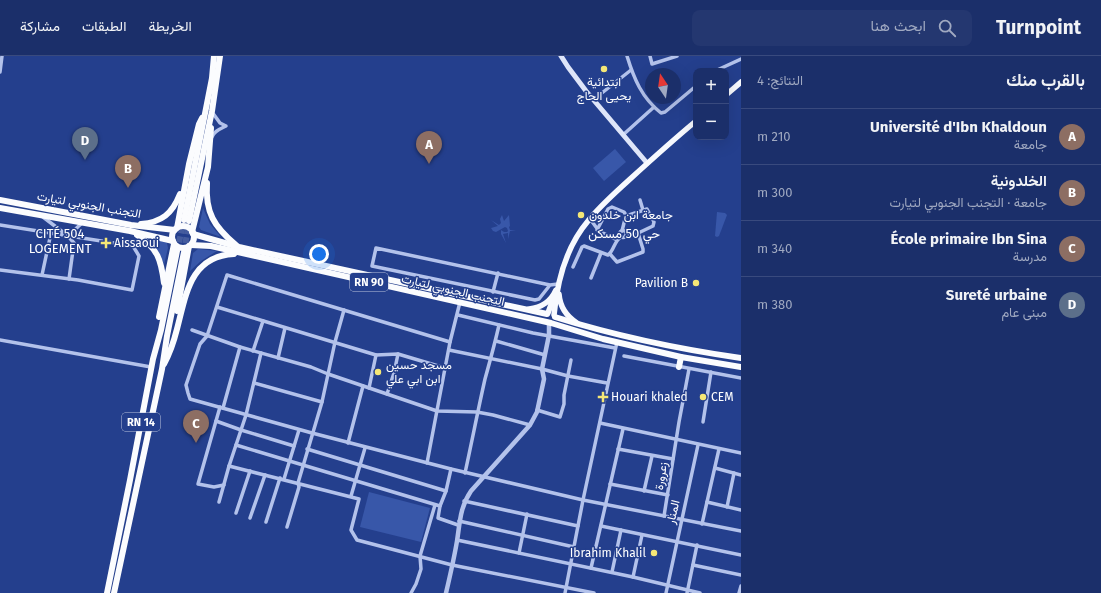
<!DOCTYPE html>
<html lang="ar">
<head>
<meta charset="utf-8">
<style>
  body { margin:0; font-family:"Fira Sans",Vazirmatn,sans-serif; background:#243770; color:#f1f3f6; direction:rtl }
  .controls { position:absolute; right:12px; top:12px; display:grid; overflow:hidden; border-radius:8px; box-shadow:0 4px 16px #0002 }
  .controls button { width:36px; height:36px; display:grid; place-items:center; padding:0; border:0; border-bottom:1px solid #394a7e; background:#1b2f6a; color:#f1f3f6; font:20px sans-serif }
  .compass { position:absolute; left:645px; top:12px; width:36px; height:36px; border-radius:50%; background:#1b2f6a; box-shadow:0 4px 16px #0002; rotate:347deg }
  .you { position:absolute; left:319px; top:198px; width:14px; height:14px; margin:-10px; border:3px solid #fff; border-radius:50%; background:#1a73e8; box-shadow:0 0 0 6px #1a73e833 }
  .badge { display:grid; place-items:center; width:26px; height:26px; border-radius:50%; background:#f5e776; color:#fff; font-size:13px; font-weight:700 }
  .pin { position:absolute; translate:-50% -33px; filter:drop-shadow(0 1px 2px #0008) }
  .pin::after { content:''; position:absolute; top:21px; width:14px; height:12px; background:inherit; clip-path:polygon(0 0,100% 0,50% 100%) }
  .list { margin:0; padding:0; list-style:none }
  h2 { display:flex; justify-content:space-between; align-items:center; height:52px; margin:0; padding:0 16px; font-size:17px }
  h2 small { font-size:13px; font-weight:400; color:#a0a9c1 }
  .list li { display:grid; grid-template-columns:26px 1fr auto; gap:12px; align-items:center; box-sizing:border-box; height:56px; padding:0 16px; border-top:1px solid #394a7e }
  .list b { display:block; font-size:15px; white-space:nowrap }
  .list p { margin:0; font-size:13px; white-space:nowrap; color:#a0a9c1 }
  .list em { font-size:13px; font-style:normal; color:#a0a9c1 }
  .icon { flex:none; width:22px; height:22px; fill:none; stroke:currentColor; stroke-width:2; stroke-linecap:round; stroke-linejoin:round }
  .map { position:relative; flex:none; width:741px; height:537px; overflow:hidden; direction:ltr }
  header { display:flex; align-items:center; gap:24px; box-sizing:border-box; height:56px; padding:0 20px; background:#1b2f6a; border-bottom:1px solid #394a7e }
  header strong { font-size:19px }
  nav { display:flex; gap:22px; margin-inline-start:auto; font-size:14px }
  .search { width:280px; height:36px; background:#243770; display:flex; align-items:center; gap:10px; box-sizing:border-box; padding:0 14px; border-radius:8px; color:#a0a9c1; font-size:15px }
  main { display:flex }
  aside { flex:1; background:#1b2f6a }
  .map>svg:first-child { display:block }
  .green { fill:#3857a9 }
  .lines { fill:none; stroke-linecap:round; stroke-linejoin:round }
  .trunk-tunnel { stroke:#455c9e; stroke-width:6; stroke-dasharray:6 3; stroke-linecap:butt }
  .minor { stroke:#b3c2eb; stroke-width:3.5 }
  .tertiary { stroke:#b3c2eb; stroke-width:4.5 }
  .secondary { stroke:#dee5f9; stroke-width:5 }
  .primary { stroke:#f7f9fe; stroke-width:5.5 }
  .trunk { stroke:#fbfcfe; stroke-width:6 }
  .poi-dot { fill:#f5e776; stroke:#243f8d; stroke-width:1.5 }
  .labels { text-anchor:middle; stroke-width:3; stroke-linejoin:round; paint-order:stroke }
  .shield { fill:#243f8d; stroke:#bdc5dd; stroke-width:1 }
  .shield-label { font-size:11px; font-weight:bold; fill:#fff }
  .poi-label { font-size:12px; fill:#fff; stroke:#243f8d; text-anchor:start }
  .street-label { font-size:12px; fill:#fff; stroke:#243f8d }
  .neighbourhood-label { font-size:13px; fill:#fff; stroke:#243f8d }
</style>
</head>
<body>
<header>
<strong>Turnpoint</strong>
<div class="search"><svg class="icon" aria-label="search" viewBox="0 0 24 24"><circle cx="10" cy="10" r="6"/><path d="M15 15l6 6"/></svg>ابحث هنا</div>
<nav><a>الخريطة</a><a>الطبقات</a><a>مشاركة</a></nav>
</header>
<main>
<aside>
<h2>بالقرب منك<small>النتائج: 4</small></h2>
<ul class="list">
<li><span class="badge" style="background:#8d6e63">A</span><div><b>Université d'Ibn Khaldoun</b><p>جامعة</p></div><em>210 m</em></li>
<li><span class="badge" style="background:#8d6e63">B</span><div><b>الخلدونية</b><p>جامعة · التجنب الجنوبي لتيارت</p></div><em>300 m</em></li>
<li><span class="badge" style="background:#8d6e63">C</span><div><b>École primaire Ibn Sina</b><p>مدرسة</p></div><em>340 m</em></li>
<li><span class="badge" style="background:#5c6f8a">D</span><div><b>Sureté urbaine</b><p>مبنى عام</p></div><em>380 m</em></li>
</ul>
</aside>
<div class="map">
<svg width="741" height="537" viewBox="0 0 741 537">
  <rect width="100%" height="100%" fill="#243f8d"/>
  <g class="green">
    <path d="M615 93 626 106 604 125 593 112Z"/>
    <path d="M203 152 210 168 221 181 201 174 199 171Z"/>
    <path d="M717 156 725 157 727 159 719 180 717 181 715 180Z"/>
    <path d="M502 159 504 165 509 159 510 170 509 171 510 174 516 175H510L508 183V177L503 178 506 187 501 178V174L504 176H507L508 175 507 172 505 171 496 176 493 175 491 172 498 170 491 164 499 169 501 167 500 163Z"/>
    <path d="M148 181 167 187 168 192 164 209C161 197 155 190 148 181Z"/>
    <path d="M198 193 217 195 201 205 190 215 193 197Z"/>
    <path d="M369 436 430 452 421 486 360 471Z"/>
  </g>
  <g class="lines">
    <g class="trunk-tunnel">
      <path d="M177 195 184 164"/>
      <path d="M184 196 189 165"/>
    </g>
    <g class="minor">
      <path d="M627 0C634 23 642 42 661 57L665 56 696 30"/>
      <path d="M650 0 652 8 677 0"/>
      <path d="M715 15 741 3"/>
      <path d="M0 16 2 0"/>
      <path d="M593 44 631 14"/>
      <path d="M624 78 654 51"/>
      <path d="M212 81C214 75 220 73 226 70L220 67 212 56"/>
      <path d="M640 144 643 154"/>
      <path d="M626 160 647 153 654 166 653 170 634 179H626"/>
      <path d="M43 161 68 180 74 187 69 223"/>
      <path d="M590 163 599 175 617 184"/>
      <path d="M0 169 133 190 139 200 132 234 78 224 0 214"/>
      <path d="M597 174 608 153 612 151 624 156 626 159 622 175"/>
      <circle cx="623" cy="178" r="3.5"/>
      <path d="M68 180 82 167"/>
      <path d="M610 198 617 206 643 196V193L638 177"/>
      <path d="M573 211 582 191 584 190 608 199C614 195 614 185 621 181"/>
      <path d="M42 219 51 177"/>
      <path d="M591 222 601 197"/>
      <path d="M550 229 376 192 372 210 535 244 539 243 550 229 558 228"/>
      <path d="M493 236 498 217"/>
      <path d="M217 251 376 299 398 298 445 312"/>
      <path d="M458 259 533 277 615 292"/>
      <path d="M192 274 240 291 311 311 328 318 437 355 477 356 493 359 530 369"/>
      <path d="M0 284 151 311"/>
      <path d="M496 285 545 299"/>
      <path d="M450 286 227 219 207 280 200 288 186 329 188 337 190 343 312 377 451 413 583 444 741 475"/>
      <path d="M449 294 542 313 568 320 607 327"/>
      <path d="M253 295 263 265"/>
      <path d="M624 300 741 322"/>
      <path d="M278 302 285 272"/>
      <path d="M254 327 322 346 298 427 299 431 287 471"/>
      <path d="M369 332 376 299"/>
      <path d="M387 338 394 317 398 298"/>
      <path d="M322 346 335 286 344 254"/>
      <path d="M220 351 198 428 214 431 224 429"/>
      <path d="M223 352 240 291"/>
      <path d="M537 354 560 361 564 348V339L571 304"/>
      <path d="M216 365 241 374 294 390"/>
      <path d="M703 366 711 316"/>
      <path d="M600 367 741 397"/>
      <path d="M348 387 363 330"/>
      <path d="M236 389 440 450 438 462 458 469"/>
      <path d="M307 393 446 435"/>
      <path d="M618 393 673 403"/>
      <path d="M427 407 450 286 460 246"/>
      <path d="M229 410 359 443 351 474 357 484 452 509 594 537"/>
      <path d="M715 412 741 419"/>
      <path d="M465 417C472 385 478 354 485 323 490 305 495 287 499 269"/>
      <path d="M284 423 299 374"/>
      <path d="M610 428 668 439"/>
      <path d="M644 435 652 400"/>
      <path d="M351 440 365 392"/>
      <path d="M464 445 578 470"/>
      <path d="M219 446 229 410 246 359 261 297"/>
      <path d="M707 446 741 454"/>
      <path d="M440 450 446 435 451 413"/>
      <path d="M727 451 734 417"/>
      <path d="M236 457 250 415"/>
      <path d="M664 460 679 366 689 313"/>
      <path d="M250 462 265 419"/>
      <path d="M459 465 574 491"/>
      <path d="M266 466 280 422"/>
      <path d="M702 468 719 393"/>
      <path d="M601 470 741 499"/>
      <path d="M457 484 633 521 700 537"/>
      <path d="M519 497 527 458"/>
      <path d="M693 509 741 519"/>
      <path d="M591 512 623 373"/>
      <path d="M612 516 621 474"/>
      <path d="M633 521 642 479"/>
      <path d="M411 537 416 528 421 513 420 500 435 449"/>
      <path d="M565 537 583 444 617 286"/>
      <path d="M666 537 698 389"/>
      <path d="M687 537 697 489"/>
      <path d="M739 537 741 530"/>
    </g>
    <path class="tertiary" d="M446 537C450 520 454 503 457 485 460 466 460 451 471 435L530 369 537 356 544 323 542 313 549 279V267"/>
    <path class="secondary" d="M561 0 568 11 586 35 647 107"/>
    <g class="primary">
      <path d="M726 39 741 26"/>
      <path d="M559 238C560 251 566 260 577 267"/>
      <path d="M529 253C541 252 551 245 556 234"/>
      <path d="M548 257 553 243"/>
      <path d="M554 259C557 226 566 191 588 165 600 150 615 137 629 124 651 104 673 84 696 65"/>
    </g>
    <g class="trunk">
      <path d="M207 127C205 156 214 171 236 189"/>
      <path d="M0 144 131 169 175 174"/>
      <path d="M0 152 130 175 173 185"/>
      <path d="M184 164 212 22 214 0"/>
      <path d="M189 165 212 55 220 0"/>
      <path d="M141 168C162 166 172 158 180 138"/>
      <circle cx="183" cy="181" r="11"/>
      <path d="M177 172 189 108 199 68 202 62"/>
      <path d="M192 176 208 111 211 72"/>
      <path d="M193 178 239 191 547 258"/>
      <path d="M137 179C158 192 161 204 164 227"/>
      <path d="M191 189 211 190 551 267 603 283 681 301 741 311"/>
      <path d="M177 255 189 190"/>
      <path d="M159 261 174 188"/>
      <path d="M555 261C616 280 678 293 741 302"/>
      <path d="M164 308C170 297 174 285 177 273 186 239 190 200 234 198"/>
      <path d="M679 311 681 301"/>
      <path d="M107 537 130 424 153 303 161 274 177 195"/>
      <path d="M114 537 162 313 167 280 184 196"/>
    </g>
  </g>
  <g class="poi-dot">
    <circle cx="604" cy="13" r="4"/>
    <circle cx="581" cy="159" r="4"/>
    <path d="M104 181h4v4h4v4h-4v4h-4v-4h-4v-4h4z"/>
    <circle cx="696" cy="227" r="4"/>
    <circle cx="378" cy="316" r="4"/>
    <path d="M601 335h4v4h4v4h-4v4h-4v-4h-4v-4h4z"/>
    <circle cx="703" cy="341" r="4"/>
    <circle cx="654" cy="497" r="4"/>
  </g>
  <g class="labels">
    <g class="shield">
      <rect x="350" y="217" width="38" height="18" rx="3"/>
      <rect x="122" y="357" width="38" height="18" rx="3"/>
    </g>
    <g class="shield-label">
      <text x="369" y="230">RN 90</text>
      <text x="141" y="370">RN 14</text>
    </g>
    <g class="poi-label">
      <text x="604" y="30" text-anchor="middle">ابتدائية<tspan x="604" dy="14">يحيى الحاج</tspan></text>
      <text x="589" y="163">جامعة ابن خلدون</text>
      <text x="114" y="191">Aissaoui</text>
      <text x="688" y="231" text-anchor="end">Pavilion B</text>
      <text x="386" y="313">مسجد حسين<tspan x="386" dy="14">ابن ابي علي</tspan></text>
      <text x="611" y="345">Houari khaled</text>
      <text x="711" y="345">CEM</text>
      <text x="646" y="501" text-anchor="end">Ibrahim Khalil</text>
    </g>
    <g class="street-label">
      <text transform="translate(89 149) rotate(10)" y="4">التجنب الجنوبي لتيارت</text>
      <text transform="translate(453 234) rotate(13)" y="4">التجنب الجنوبي لتيارت</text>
      <text transform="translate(661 420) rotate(-81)" y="4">زعرورة</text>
      <text transform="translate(673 456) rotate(-77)" y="4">المنار</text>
    </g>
    <g class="neighbourhood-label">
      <text x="60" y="182">CITÉ 504<tspan x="60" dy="15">LOGEMENT</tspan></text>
      <text x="624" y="182">حي 50 مسكن</text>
    </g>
  </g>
</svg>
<div class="controls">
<button>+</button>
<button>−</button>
</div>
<svg class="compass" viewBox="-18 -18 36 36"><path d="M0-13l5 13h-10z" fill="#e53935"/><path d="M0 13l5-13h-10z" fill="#a0a9c1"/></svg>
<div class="you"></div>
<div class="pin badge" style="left:429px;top:108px;background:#8d6e63">A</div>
<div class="pin badge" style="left:128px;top:132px;background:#8d6e63">B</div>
<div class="pin badge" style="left:196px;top:387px;background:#8d6e63">C</div>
<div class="pin badge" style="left:85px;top:104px;background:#5c6f8a">D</div>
</div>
</main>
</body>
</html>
